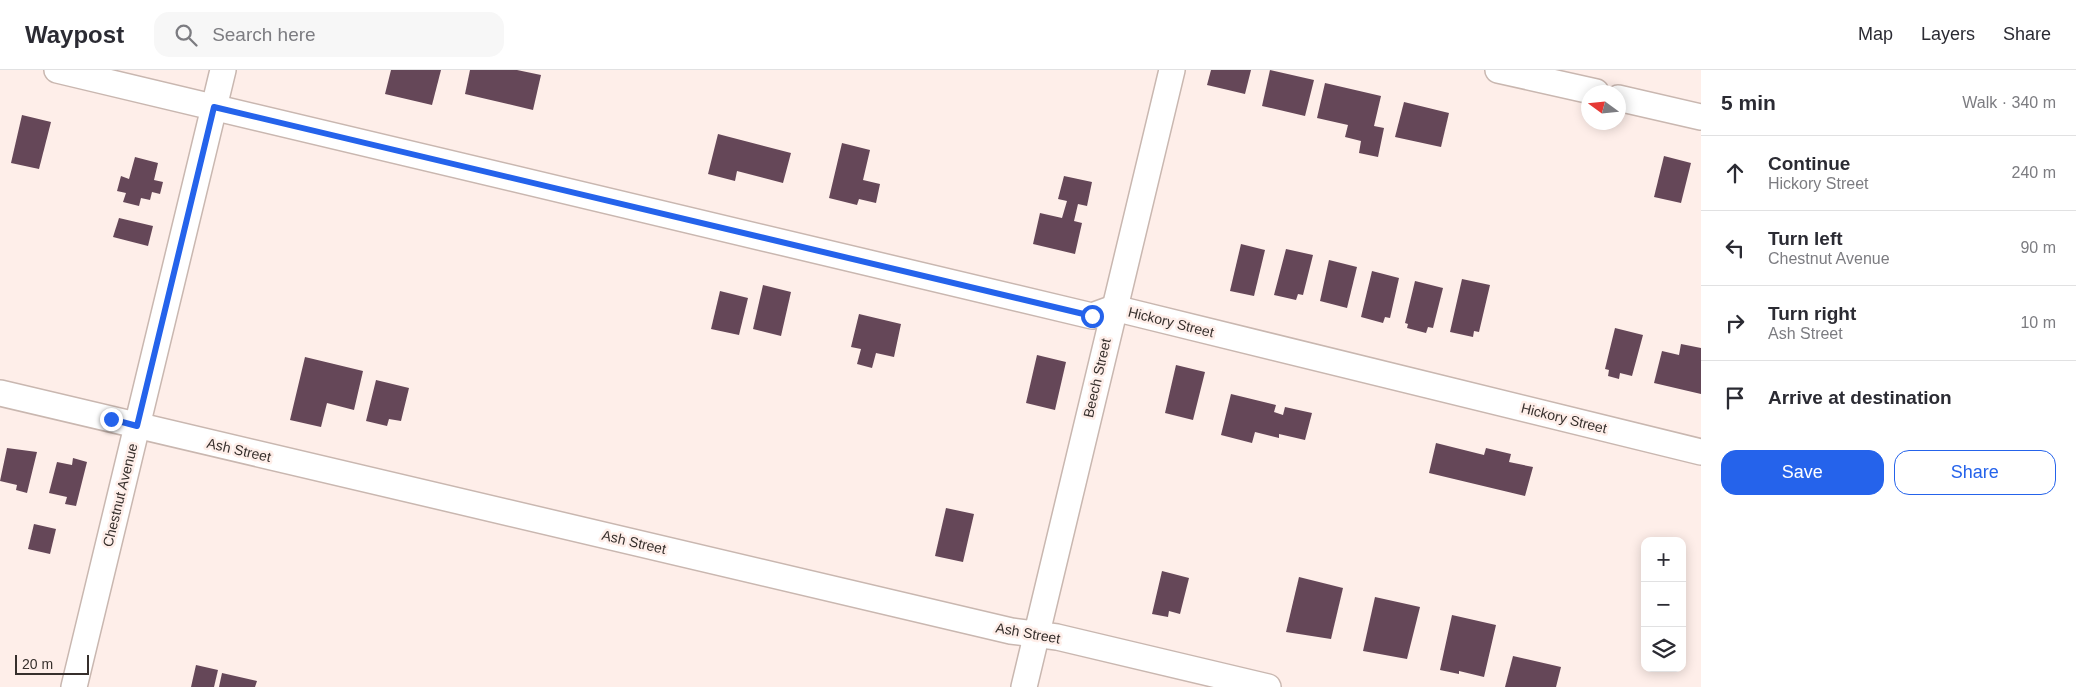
<!DOCTYPE html>
<html lang="en">
<head>
<meta charset="utf-8">
<style>
  body { margin:0; font-family:Helvetica,sans-serif; background:#f7f7f7; color:#2b2b33 }
  .controls { position:absolute; right:15px; bottom:15px; display:grid; overflow:hidden; border-radius:10px; box-shadow:0 2px 12px #0003 }
  .controls button { width:45px; height:45px; display:grid; place-items:center; padding:0; border:0; border-bottom:1px solid #e1e1e2; background:#fff; color:#2b2b33; font:25px sans-serif }
  .compass { position:absolute; left:1581px; top:15px; width:45px; height:45px; border-radius:50%; background:#fff; box-shadow:0 2px 12px #0003; rotate:285deg }
  .scale { position:absolute; left:15px; bottom:12px; width:74px; box-sizing:border-box; padding-left:5px; border:2px solid #362f2c; border-top:0; font-size:14px; line-height:18px; white-space:nowrap; color:#362f2c; -webkit-text-stroke:4px #feeee9; paint-order:stroke }
  .stop { position:absolute; width:15px; height:15px; margin:-11px; border:4px solid #2563eb; border-radius:50%; background:#fff }
  .stop.end { background:#2563eb; border-color:#fff; box-shadow:0 1px 5px #0008 }
  .list { margin:0; padding:0; list-style:none }
  h2 { display:flex; justify-content:space-between; align-items:center; height:65px; margin:0; padding:0 20px; font-size:21px }
  h2 small { font-size:16px; font-weight:400; color:#7c7c81 }
  .list li { display:grid; grid-template-columns:32px 1fr auto; gap:15px; align-items:center; box-sizing:border-box; height:75px; padding:0 20px; border-top:1px solid #e1e1e2 }
  .list b { display:block; font-size:19px; white-space:nowrap }
  .list p { margin:0; font-size:16px; white-space:nowrap; color:#7c7c81 }
  .list em { font-size:16px; font-style:normal; color:#7c7c81 }
  .actions { display:flex; gap:10px; padding:15px 20px }
  .actions a { flex:1; padding:11px 0; border:1px solid #2563eb; border-radius:15px; text-align:center; font-size:18px; color:#2563eb }
  .actions .main { background:#2563eb; color:#fff }
  .icon { flex:none; width:28px; height:28px; fill:none; stroke:currentColor; stroke-width:2; stroke-linecap:round; stroke-linejoin:round }
  .map { position:relative; flex:none; width:1701px; height:617px; overflow:hidden }
  header { display:flex; align-items:center; gap:30px; box-sizing:border-box; height:70px; padding:0 25px; background:#fff; border-bottom:1px solid #e1e1e2 }
  header strong { font-size:24px }
  nav { display:flex; gap:28px; margin-inline-start:auto; font-size:18px }
  .search { width:350px; height:45px; background:#f7f7f7; display:flex; align-items:center; gap:12px; box-sizing:border-box; padding:0 18px; border-radius:15px; color:#7c7c81; font-size:19px }
  main { display:flex }
  aside { flex:1; background:#fff }
  .map>svg:first-child { display:block }
  .building { fill:#654758 }
  .lines { fill:none; stroke-linecap:round; stroke-linejoin:round }
  .street-casing { stroke:#c9b7b0; stroke-width:28 }
  .street { stroke:#fff; stroke-width:25 }
  .route { stroke:#2563eb; stroke-width:6 }
  .labels { text-anchor:middle; stroke-width:5; stroke-linejoin:round; paint-order:stroke }
  .street-label { font-size:14px; fill:#362f2c; stroke:#feeee9 }
</style>
</head>
<body>
<header>
<strong>Waypost</strong>
<div class="search"><svg class="icon" aria-label="search" viewBox="0 0 24 24"><circle cx="10" cy="10" r="6"/><path d="M15 15l6 6"/></svg>Search here</div>
<nav><a>Map</a><a>Layers</a><a>Share</a></nav>
</header>
<main>
<div class="map">
<svg width="1701" height="617" viewBox="0 0 1701 617">
  <rect width="100%" height="100%" fill="#feeee9"/>
  <g class="building">
    <path d="M391 0H441L432 35 385 24Z"/>
    <path d="M470 0H517L541 5 533 40 465 24Z"/>
    <path d="M1211 0H1251L1245 24 1207 15Z"/>
    <path d="M1270 0 1314 10 1305 46 1262 36Z"/>
    <path d="M1325 13 1381 26 1374 56 1384 58 1378 87 1359 83 1361 71 1345 67 1348 55 1317 48Z"/>
    <path d="M1404 32 1449 43 1441 77 1395 67Z"/>
    <path d="M22 45 51 52 39 99 11 93Z"/>
    <path d="M718 64 791 83 783 113 737 101 735 111 708 104Z"/>
    <path d="M842 73 870 80 863 110 880 114 876 133 859 129 857 135 829 128Z"/>
    <path d="M1664 86 1691 93 1681 133 1654 127Z"/>
    <path d="M135 87 158 93 154 110 163 112 160 124 152 122 150 130 141 128 139 136 123 132 126 123 117 121 121 106 129 109Z"/>
    <path d="M1064 106 1092 112 1087 136 1078 134 1074 151 1082 153 1075 184 1033 174 1040 143 1062 148 1067 131 1058 129Z"/>
    <path d="M119 148 153 156 148 176 113 167Z"/>
    <path d="M1241 174 1265 180 1254 226 1230 221Z"/>
    <path d="M1286 179 1313 185 1303 225 1298 224 1296 230 1274 225Z"/>
    <path d="M1329 190 1357 197 1347 238 1320 231Z"/>
    <path d="M1372 201 1399 208 1390 248 1385 247 1383 253 1361 247Z"/>
    <path d="M1462 209 1490 215 1479 262 1474 261 1473 267 1450 262Z"/>
    <path d="M1415 211 1443 218 1433 258 1428 257 1426 263 1407 258 1408 254 1405 253Z"/>
    <path d="M763 215 791 222 781 266 753 259Z"/>
    <path d="M720 221 748 228 739 265 711 259Z"/>
    <path d="M859 244 901 254 894 287 876 283 872 298 857 294 861 279 851 277Z"/>
    <path d="M1615 258 1643 265 1632 306 1620 303 1619 309 1608 306 1609 300 1605 299Z"/>
    <path d="M1681 274 1701 278V324L1654 313 1662 281 1679 285Z"/>
    <path d="M1037 285 1066 292 1055 340 1026 333Z"/>
    <path d="M305 287 363 301 354 340 327 333 321 357 290 350Z"/>
    <path d="M1176 295 1205 302 1193 350 1165 343Z"/>
    <path d="M376 310 409 318 401 351 389 349 387 356 366 351Z"/>
    <path d="M1231 324 1276 335 1274 342 1283 345 1285 337 1312 343 1305 370 1279 364V368L1255 362 1252 373 1221 365Z"/>
    <path d="M1436 373 1484 385 1486 378 1511 384 1509 392 1533 397 1525 426 1429 403Z"/>
    <path d="M7 378 37 382 27 423 16 420 17 415 0 411Z"/>
    <path d="M73 388 87 392 76 436 65 434 67 427 49 423 57 392 72 395Z"/>
    <path d="M946 438 974 444 963 492 935 486Z"/>
    <path d="M34 454 56 459 50 484 28 479Z"/>
    <path d="M1162 501 1189 508 1180 544 1169 541 1168 547 1152 544Z"/>
    <path d="M1299 507 1343 518 1331 569 1286 562Z"/>
    <path d="M1375 527 1420 537 1407 589 1363 581Z"/>
    <path d="M1452 545 1496 555 1484 607 1459 601V604L1440 600Z"/>
    <path d="M1513 586 1561 597 1556 617H1505Z"/>
    <path d="M196 595 218 600 214 617H191Z"/>
    <path d="M222 603 257 611 255 617H219Z"/>
  </g>
  <g class="lines">
    <defs>
      <g id="street">
        <path d="M57 0 1092 246 1114 238 1701 382"/>
        <path d="M1498 0 1596 22"/>
        <path d="M1618 28 1701 47"/>
        <path d="M0 323 1011 561 1057 567 1268 617"/>
        <path d="M74 617 223 0"/>
        <path d="M1024 617 1172 0"/>
      </g>
    </defs>
    <use href="#street" class="street-casing"/>
    <use href="#street" class="street"/>
  </g>
  <g class="lines">
    <path class="route" d="M111 349 137 356 214 37 1092 246"/>
  </g>
  <g class="labels">
    <g class="street-label">
      <text transform="translate(1171 252) rotate(14)" y="5">Hickory Street</text>
      <text transform="translate(1097 308) rotate(-77)" y="5">Beech Street</text>
      <text transform="translate(1564 348) rotate(14)" y="5">Hickory Street</text>
      <text transform="translate(239 380) rotate(13)" y="5">Ash Street</text>
      <text transform="translate(120 425) rotate(-76)" y="5">Chestnut Avenue</text>
      <text transform="translate(634 472) rotate(13)" y="5">Ash Street</text>
      <text transform="translate(1028 563) rotate(10)" y="5">Ash Street</text>
    </g>
  </g>
</svg>
<div class="controls">
<button>+</button>
<button>−</button>
<button><svg class="icon" aria-label="layers" viewBox="0 0 24 24"><path d="M12 4l9 5-9 5-9-5zM3 14l9 5 9-5"/></svg></button>
</div>
<svg class="compass" viewBox="-18 -18 36 36"><path d="M0-13l5 13h-10z" fill="#e53935"/><path d="M0 13l5-13h-10z" fill="#7c7c81"/></svg>
<div class="scale">20 m</div>
<div class="stop" style="left:1092px;top:246px"></div>
<div class="stop end" style="left:111px;top:349px"></div>
</div>
<aside>
<h2>5 min<small>Walk · 340 m</small></h2>
<ul class="list">
<li><svg class="icon" aria-label="ahead" viewBox="0 0 24 24"><path d="M12 20V5M6 11l6-6 6 6"/></svg><div><b>Continue</b><p>Hickory Street</p></div><em>240 m</em></li>
<li><svg class="icon" aria-label="left" viewBox="0 0 24 24"><path d="M17 20v-9H6M10 6l-5 5 5 5"/></svg><div><b>Turn left</b><p>Chestnut Avenue</p></div><em>90 m</em></li>
<li><svg class="icon" aria-label="right" viewBox="0 0 24 24"><path d="M7 20v-9h11M14 6l5 5-5 5"/></svg><div><b>Turn right</b><p>Ash Street</p></div><em>10 m</em></li>
<li><svg class="icon" aria-label="arrive" viewBox="0 0 24 24"><path d="M6 21V4h12l-3 4 3 4H6"/></svg><div><b>Arrive at destination</b></div></li>
</ul>
<div class="actions"><a class="main">Save</a><a>Share</a></div>
</aside>
</main>
</body>
</html>
